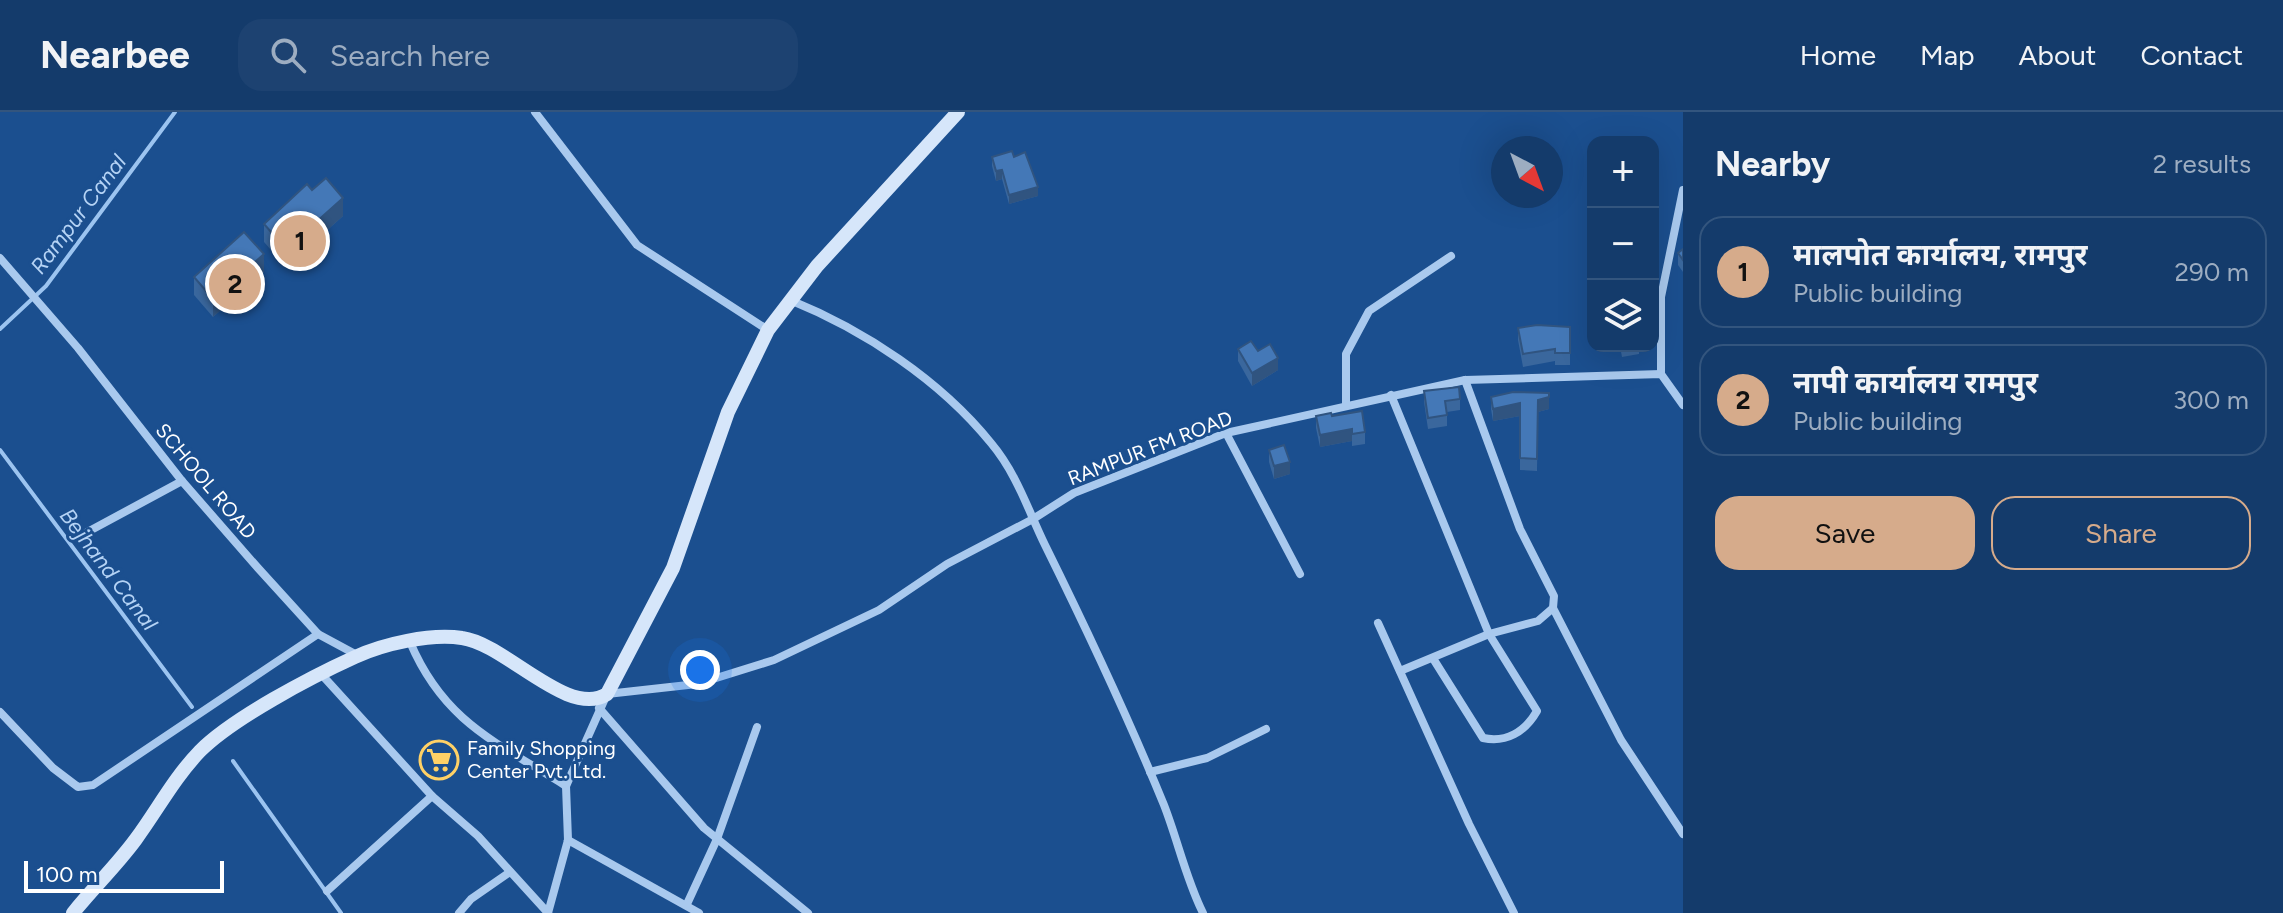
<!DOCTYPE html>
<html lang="en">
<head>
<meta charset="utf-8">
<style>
  body { margin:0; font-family:Figtree,"Noto Sans Devanagari",sans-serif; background:#1d4271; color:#f1f3f6 }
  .controls { position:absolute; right:24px; top:24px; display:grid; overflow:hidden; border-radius:16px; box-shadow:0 8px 32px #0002 }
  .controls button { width:72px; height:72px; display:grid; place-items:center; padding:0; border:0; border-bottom:2px solid #33557e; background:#143b6b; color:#f1f3f6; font:40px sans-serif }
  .compass { position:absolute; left:1491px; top:24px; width:72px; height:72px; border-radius:50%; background:#143b6b; box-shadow:0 8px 32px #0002; rotate:139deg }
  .scale { position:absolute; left:24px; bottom:20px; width:200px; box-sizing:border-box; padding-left:8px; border:4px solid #fff; border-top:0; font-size:22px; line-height:28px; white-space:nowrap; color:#fff; -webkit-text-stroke:6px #1b4f8f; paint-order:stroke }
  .you { position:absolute; left:700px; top:558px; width:28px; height:28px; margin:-20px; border:6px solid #fff; border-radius:50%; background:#1a73e8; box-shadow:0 0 0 12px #1a73e833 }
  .badge { display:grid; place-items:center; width:52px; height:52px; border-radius:50%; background:#d6ab8b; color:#111; font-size:26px; font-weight:700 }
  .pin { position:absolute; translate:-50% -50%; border:4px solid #fff; box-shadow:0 2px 8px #0006 }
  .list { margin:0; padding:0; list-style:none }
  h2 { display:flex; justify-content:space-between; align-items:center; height:104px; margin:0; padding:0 32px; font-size:34px }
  h2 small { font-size:26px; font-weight:400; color:#9dadc1 }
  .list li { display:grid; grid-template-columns:52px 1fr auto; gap:24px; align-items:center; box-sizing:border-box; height:112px; margin:0 16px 16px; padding:0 16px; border:2px solid #33557e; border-radius:24px }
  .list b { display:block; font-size:30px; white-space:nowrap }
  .list p { margin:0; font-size:26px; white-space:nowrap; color:#9dadc1 }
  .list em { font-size:26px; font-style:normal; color:#9dadc1 }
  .actions { display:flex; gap:16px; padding:24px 32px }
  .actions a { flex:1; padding:18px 0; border:2px solid #d6ab8b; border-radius:24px; text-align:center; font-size:28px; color:#d6ab8b }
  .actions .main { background:#d6ab8b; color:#111 }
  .icon { flex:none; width:44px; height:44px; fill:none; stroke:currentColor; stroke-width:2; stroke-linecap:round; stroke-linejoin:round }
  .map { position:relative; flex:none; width:1683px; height:801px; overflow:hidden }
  header { display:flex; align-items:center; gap:48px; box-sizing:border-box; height:112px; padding:0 40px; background:#143b6b; border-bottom:2px solid #33557e }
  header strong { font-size:38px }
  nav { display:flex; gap:44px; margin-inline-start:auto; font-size:28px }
  .search { width:560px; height:72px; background:#1d4271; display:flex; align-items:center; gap:20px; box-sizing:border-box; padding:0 28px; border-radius:24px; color:#9dadc1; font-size:30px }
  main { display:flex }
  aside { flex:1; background:#143b6b }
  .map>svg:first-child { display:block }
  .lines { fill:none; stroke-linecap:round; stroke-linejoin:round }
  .stream { stroke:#9cc4f0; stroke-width:4 }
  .street { stroke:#a9c9ee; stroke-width:8 }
  .secondary { stroke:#d6e6fa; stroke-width:14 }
  .wall { fill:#3a679d }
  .shaded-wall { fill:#305480 }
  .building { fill:#4478b7; stroke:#305480; stroke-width:2 }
  .labels { text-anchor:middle; stroke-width:6; stroke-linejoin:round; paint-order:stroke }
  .street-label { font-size:20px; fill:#fff; stroke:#1b4f8f }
  .poi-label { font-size:20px; fill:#fff; stroke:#1b4f8f; text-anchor:start }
  .water-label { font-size:22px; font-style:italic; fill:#b5d3f5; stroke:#1b4f8f }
</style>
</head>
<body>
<header>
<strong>Nearbee</strong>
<div class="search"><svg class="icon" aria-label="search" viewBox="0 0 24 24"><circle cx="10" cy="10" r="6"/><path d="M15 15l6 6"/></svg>Search here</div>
<nav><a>Home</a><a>Map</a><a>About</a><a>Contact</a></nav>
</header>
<main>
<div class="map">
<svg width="1683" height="801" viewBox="0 0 1683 801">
  <rect width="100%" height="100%" fill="#1b4f8f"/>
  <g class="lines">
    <g class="stream">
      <path d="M0 217 46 174 175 0"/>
      <path d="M0 338 192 595"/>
      <path d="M233 649 341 801"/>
    </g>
    <g class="street">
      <path d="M535 0 637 133 768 218"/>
      <path d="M0 146 78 236 182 369 258 456 318 522 357 543"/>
      <path d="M790 188C864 218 940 268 991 331 1017 362 1028 398 1045 433 1087 518 1128 605 1164 693 1178 729 1186 767 1203 801"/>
      <path d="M1661 262V185L1683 78"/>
      <path d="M1391 283 1489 522 1537 599C1525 620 1506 631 1483 626L1434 548"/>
      <path d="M1346 293V242L1369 199 1451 144"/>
      <path d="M1226 321 1300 462"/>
      <path d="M80 424 182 369"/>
      <path d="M1553 496 1621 628 1683 722"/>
      <path d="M1378 511 1469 712 1514 801"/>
      <path d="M410 530C444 610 496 630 566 674"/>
      <path d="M1400 559 1489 522 1538 509 1553 496 1554 484 1520 417 1465 268"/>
      <path d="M322 563 432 684 478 724 548 801"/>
      <path d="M599 596 704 716 808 801"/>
      <path d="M0 600 53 656 78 675 93 673 318 522"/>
      <path d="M1150 660 1207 646 1266 617"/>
      <path d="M568 728 699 801"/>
      <path d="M327 779 432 684"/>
      <path d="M687 792 717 727 757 615"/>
      <path d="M459 801 471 787 510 760"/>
      <path d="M548 801 568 728 566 674 607 582 697 572 774 548 879 498 947 452 1033 407 1074 381 1226 321 1465 268 1661 262 1683 293"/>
    </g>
    <path class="secondary" d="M73 801C93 776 117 753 136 727 158 697 174 666 200 639 233 606 311 565 355 545 383 532 431 521 462 526 506 532 568 607 607 582L673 456 728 300 768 218 817 154 958 0"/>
  </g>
  <g class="wall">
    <path d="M992 45H1014L1038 84 1009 92 1002 67 996 69 992 54Z"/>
    <path d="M312 78 343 104 286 155 264 130V112Z"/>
    <path d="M1683 137V160L1678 153V141Z"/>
    <path d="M264 160 213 205 194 183V165Z"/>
    <path d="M1570 215V253H1555V249L1523 255 1518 228V216Z"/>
    <path d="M1620 234H1639V242L1622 245Z"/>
    <path d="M1238 237 1258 239 1278 258 1252 274 1238 249Z"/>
    <path d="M1424 279 1460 287V298L1447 300V314L1428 317 1424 290Z"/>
    <path d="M1491 285 1549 297 1538 300 1537 359 1520 358V304L1493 309 1491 297Z"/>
    <path d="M1316 304H1332L1365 320V332L1352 334V329L1320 335 1316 316Z"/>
    <path d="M1269 338 1290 362 1274 367 1269 350Z"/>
  </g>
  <g class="shaded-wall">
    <path d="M1002 58V67L996 69V59Z"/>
    <path d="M1038 75V84L1009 92V83Z"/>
    <path d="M343 86V104L286 155V137Z"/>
    <path d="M264 142V160L213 205V187Z"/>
    <path d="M1278 246V258L1252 274V261Z"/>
    <path d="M1549 285V297L1538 300 1537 359 1538 288Z"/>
    <path d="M1520 291V304L1493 309V297Z"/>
    <path d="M1352 317V329L1320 335V323Z"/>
    <path d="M1290 350V362L1274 367V354Z"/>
  </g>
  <g class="building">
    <path d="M1012 39 1014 45 1025 40 1038 75 1009 83 1002 58 996 59 992 45Z"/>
    <path d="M326 66 343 86 286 137 264 112 307 72 312 78Z"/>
    <path d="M244 120 264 142 213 187 194 165Z"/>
    <path d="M1683 137V148L1678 141Z"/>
    <path d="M1537 213 1570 215V241H1555V237L1523 242 1518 216Z"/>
    <path d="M1251 229 1258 239 1270 232 1278 246 1252 261 1238 237Z"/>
    <path d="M1459 275 1460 287 1445 289 1447 303 1428 306 1424 279Z"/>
    <path d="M1513 280 1549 281V285L1538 288 1537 347 1520 346V291L1493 297 1491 285Z"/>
    <path d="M1362 299 1365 320 1352 322V317L1320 323 1316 304 1331 301 1332 304Z"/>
    <path d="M1284 333 1290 350 1274 354 1269 338Z"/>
  </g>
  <defs>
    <symbol id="supermarket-ring" viewBox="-11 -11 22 22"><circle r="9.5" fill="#1b4f8f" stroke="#ffd166" stroke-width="1.5"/><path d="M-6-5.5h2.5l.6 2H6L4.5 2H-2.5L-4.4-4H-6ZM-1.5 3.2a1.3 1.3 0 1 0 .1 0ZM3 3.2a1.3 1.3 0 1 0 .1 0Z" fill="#ffd166"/></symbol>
  </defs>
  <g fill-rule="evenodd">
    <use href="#supermarket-ring" x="417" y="626" width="44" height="44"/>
  </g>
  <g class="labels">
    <g class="street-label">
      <text transform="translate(1150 336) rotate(-21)" y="7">RAMPUR FM ROAD</text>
      <text transform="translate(206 369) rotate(50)" y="7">SCHOOL ROAD</text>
    </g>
    <g class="poi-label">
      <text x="467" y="643">Family Shopping<tspan x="467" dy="23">Center Pvt. Ltd.</tspan></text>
    </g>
    <g class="water-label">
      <text transform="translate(78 102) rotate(-53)" y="8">Rampur Canal</text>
      <text transform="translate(109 457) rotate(53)" y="8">Bejhand Canal</text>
    </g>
  </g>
</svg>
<div class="controls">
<button>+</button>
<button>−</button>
<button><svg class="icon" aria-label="layers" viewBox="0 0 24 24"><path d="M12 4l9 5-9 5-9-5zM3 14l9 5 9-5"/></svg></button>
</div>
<svg class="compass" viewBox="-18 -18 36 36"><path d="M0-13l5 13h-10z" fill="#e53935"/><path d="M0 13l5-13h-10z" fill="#9dadc1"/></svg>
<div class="scale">100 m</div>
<div class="you"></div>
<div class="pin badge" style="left:300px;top:129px">1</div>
<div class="pin badge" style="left:235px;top:172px">2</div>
</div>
<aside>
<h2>Nearby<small>2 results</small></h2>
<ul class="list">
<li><span class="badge">1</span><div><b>मालपोत कार्यालय, रामपुर</b><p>Public building</p></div><em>290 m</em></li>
<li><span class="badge">2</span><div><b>नापी कार्यालय रामपुर</b><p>Public building</p></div><em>300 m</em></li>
</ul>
<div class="actions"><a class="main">Save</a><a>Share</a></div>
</aside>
</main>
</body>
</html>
